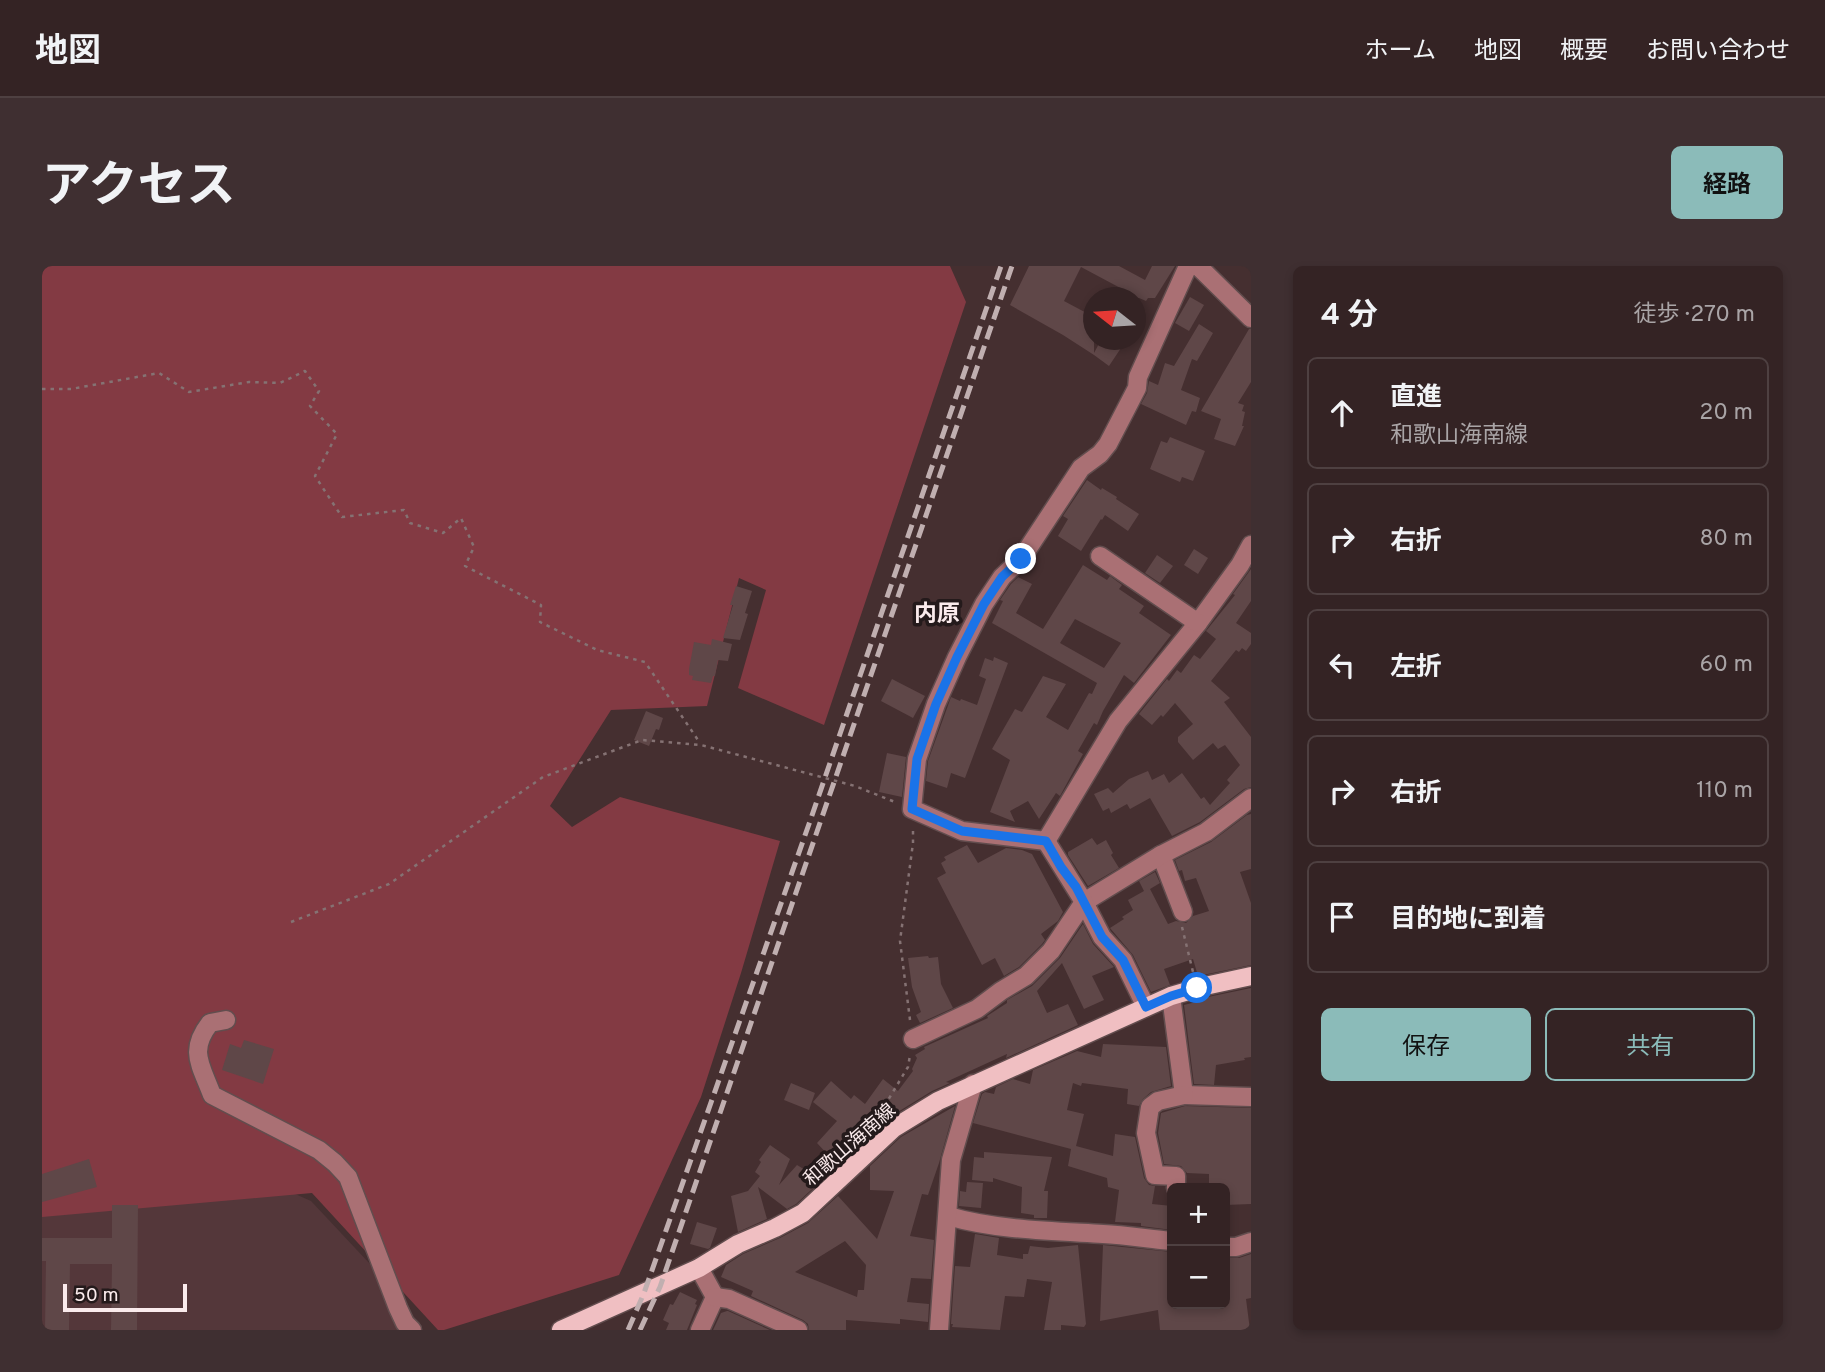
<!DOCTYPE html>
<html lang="ja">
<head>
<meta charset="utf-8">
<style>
  body { margin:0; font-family:Overpass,"Noto Sans JP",sans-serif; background:#3f2f31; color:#f1f3f6 }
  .controls { position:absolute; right:21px; bottom:21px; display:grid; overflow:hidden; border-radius:10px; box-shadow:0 4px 10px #0003 }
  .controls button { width:63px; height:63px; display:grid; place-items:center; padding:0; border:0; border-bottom:2px solid #4e4041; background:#342324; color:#f1f3f6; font:35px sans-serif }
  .compass { position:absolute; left:1041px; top:21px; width:63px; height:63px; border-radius:50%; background:#342324; box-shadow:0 4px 10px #0003; rotate:287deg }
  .scale { position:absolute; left:21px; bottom:18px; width:124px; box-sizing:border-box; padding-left:7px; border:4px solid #faebec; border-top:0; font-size:19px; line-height:24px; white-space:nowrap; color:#faebec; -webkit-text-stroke:5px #241a1b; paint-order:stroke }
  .stop { position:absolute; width:21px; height:21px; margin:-16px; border:5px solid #1a73e8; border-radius:50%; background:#fff }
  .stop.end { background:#1a73e8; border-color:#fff; box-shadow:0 2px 7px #0008 }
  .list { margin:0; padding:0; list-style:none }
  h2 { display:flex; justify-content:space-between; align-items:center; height:91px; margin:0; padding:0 28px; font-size:30px }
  h2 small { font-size:23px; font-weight:400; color:#a9a4a6 }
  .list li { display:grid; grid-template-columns:46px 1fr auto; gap:21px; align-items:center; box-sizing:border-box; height:112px; margin:0 14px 14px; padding:0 14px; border:2px solid #4e4041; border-radius:10px }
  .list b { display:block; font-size:26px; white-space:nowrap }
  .list p { margin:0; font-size:23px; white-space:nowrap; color:#a9a4a6 }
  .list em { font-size:23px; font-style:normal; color:#a9a4a6 }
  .actions { display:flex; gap:14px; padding:21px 28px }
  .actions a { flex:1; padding:16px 0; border:2px solid #8bbbb9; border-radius:10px; text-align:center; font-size:24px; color:#8bbbb9 }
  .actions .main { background:#8bbbb9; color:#111 }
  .icon { flex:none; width:38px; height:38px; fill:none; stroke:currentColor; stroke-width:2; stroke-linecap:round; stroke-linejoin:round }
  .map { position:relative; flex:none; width:1209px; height:1064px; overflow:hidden; border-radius:10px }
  header { display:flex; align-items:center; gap:42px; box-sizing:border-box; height:98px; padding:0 35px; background:#342324; border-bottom:2px solid #4e4041 }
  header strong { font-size:33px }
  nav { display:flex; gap:38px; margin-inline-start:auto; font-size:24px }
  .intro { display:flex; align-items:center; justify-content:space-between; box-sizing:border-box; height:168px; padding:0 42px }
  h1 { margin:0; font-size:49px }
  .button { padding:18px 32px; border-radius:10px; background:#8bbbb9; color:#111; font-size:24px; font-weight:700 }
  main { display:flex; gap:42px; padding:0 42px }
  aside { flex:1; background:#342324; border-radius:10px; box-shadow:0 4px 10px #0003 }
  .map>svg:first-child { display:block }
  .built { fill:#54373a }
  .green { fill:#833a43 }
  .building { fill:#5f4748; fill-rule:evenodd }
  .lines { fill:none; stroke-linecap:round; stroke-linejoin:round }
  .minor-casing { stroke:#624d4e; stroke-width:21 }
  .major-casing { stroke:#624d4e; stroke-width:21 }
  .path { stroke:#857273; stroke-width:2.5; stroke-dasharray:3.5 5; stroke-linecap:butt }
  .minor { stroke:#aa7074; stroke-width:18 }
  .major { stroke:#f0bfc2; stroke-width:18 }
  .rail { stroke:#c0afb0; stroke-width:5; stroke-dasharray:14 7; stroke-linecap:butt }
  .route { stroke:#1a73e8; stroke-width:9 }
  .labels { text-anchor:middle; stroke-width:7; stroke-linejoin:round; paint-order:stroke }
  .street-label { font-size:19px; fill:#faebec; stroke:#241a1b }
  .quarter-label { font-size:23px; font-weight:bold; fill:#faebec; stroke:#241a1b }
</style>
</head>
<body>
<header>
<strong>地図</strong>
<nav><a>ホーム</a><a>地図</a><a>概要</a><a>お問い合わせ</a></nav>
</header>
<div class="intro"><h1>アクセス</h1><a class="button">経路</a></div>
<main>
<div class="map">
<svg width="1209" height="1064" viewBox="0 0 1209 1064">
  <rect width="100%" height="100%" fill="#452f30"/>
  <path class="built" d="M0 904 217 912 269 935 328 998 354 1050 364 1064H0Z"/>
  <path class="green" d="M0 0H908L924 36 782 459 696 422 724 324 697 312 665 440 569 444 508 540 530 561 578 531 738 575 699 707 659 831 577 1009 402 1064H396L270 927 0 951Z"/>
  <g class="building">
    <path d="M987 0H1077L1103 14 1110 0H1133L1113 32H1106L1104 35 1097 32H1081L1084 25 1039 1 1022 35 1052 51V87L1059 74H1065L1079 82 1067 100 1052 89 1021 69 968 39Z"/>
    <path d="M1148 31 1162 39 1147 65 1133 57Z"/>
    <path d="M1157 58 1171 67 1155 95 1150 93 1139 124 1158 132 1154 146 1150 145 1144 159 1099 138 1105 127 1107 115 1116 119 1123 97 1132 100Z"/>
    <path d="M1207 63H1209V116L1196 137 1202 139 1200 145 1203 146 1200 160H1202L1193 180 1172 173 1179 153 1159 145Z"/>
    <path d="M1128 171 1163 185 1151 215 1140 211 1138 216 1108 203 1119 175 1125 177Z"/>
    <path d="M1045 214 1059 224 1060 222 1075 231 1074 233 1097 248 1086 265 1063 249 1060 254 1059 253 1039 285 1016 270 1026 253 1021 250Z"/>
    <path d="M1152 283 1166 292 1156 308 1142 299Z"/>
    <path d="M1115 289 1131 300 1118 317 1103 307Z"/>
    <path d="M1041 299 1065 314 1068 310 1080 319 1077 323 1102 340 1097 347 1129 369 1092 417 1082 409 1061 445 1055 459 1052 457 1036 485 1041 488 1018 530 1014 527 997 553 986 535 968 545 973 556 948 546 968 494 950 483 973 443 980 446 1001 410 1024 418 1004 451 1026 464 1047 427 1050 428 1055 417 950 357 961 335 958 334 969 318 976 311 990 318 974 347 1001 363ZM1033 353 1079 377 1062 402 1018 377Z"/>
    <path d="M1209 303V335L1194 357 1209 367V378L1204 385 1200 382 1197 386 1194 384 1169 415 1188 432 1182 436 1209 471V521L1202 523 1158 556 1130 570 1108 532 1088 543 1085 538 1069 547 1067 542 1061 545 1052 528 1066 522 1071 527 1087 513 1106 505 1110 514 1122 508 1127 517 1140 507 1159 533 1162 531 1168 539 1188 517 1185 514 1198 499 1183 479 1176 483 1171 477 1151 494 1136 476V471L1151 458 1133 437 1121 451 1119 449 1110 459 1097 448 1125 413 1127 415 1135 404 1139 407 1152 389 1158 393 1174 373 1164 365 1193 329 1191 328Z"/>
    <path d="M694 320 710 325 703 347 706 348 698 374 681 372 691 339H688Z"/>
    <path d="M670 373 690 378 686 395 676 394 673 410H671L669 417 650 414 651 410 647 409V403L652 376 669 379Z"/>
    <path d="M952 391 966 397 923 512 909 507 905 522 884 515 886 495 909 431 918 435 919 433 935 439 944 413 937 410 943 392 951 395Z"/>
    <path d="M850 413 883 430 871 452 839 435Z"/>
    <path d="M604 445 621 452 617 464 614 463 607 480 592 474Z"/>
    <path d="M845 487 864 491 860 531 837 526Z"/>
    <path d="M1209 548V603L1198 606 1209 637V699L1156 710 1151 693 1122 703 1128 719 1109 726 1091 689 1068 662 1082 653 1080 651 1091 644 1086 634 1102 625 1097 615 1113 606 1118 617 1108 623 1126 658 1134 655 1144 657 1151 650 1167 645 1154 612 1143 615 1140 604 1137 605 1133 594 1169 576 1205 549Z"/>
    <path d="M1050 572 1055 579 1064 574 1071 587 1069 589 1077 602 1046 620 1026 589V586Z"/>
    <path d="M925 579 936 597 964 582 980 584 990 588 1021 646 1016 655 999 668 1003 674 1000 678 977 701 962 710 953 692 940 699 895 612 904 607 899 597 904 594 902 591Z"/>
    <path d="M1041 658 1051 678 1072 701 1050 710 1062 734 1042 743 1020 697 995 725 1005 747 1026 738 1036 759 964 792 965 788 904 816 908 817 890 825 846 852 828 869V866L809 887 754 938 745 943 716 921 725 953 696 966 689 930 706 925 718 910 713 906 719 896 717 894 728 879 748 893 737 919 755 899 770 908 787 890 775 877 795 855 771 836 789 815 809 833 812 829 823 838 841 813 856 825 871 805 870 803 875 792 873 789 883 783 882 781 946 752 945 750 965 737V734L990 720 1018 692Z"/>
    <path d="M886 690 887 692 896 691 899 718 911 742 878 757 874 749 879 746 870 721 866 692Z"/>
    <path d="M1209 722V791L1202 792 1203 794 1174 799 1172 819 1152 818 1142 739 1162 734V732L1166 731Z"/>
    <path d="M202 774 232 783 221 818 180 804 188 778 199 782Z"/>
    <path d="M1061 778 1124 781 1129 820 1109 826 1101 833 1097 840 1085 838 1086 823 1040 817 1039 820 1031 817 1025 844 1042 848 1034 880 1071 890 1073 868 1093 871 1102 912 1107 919 1113 920 1110 938 1130 940V964L1099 960V957L1073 956 1077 924 1066 921 1065 912 1026 900 1029 883 931 857 940 828 943 826 952 828 954 821 971 813 988 818 991 804 1035 785 1059 791Z"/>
    <path d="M749 817 773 827 767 844 742 834Z"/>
    <path d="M913 840 897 897 886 929 880 928 868 970 892 974 889 1013 869 1012 865 1036 887 1038 886 1056 858 1053V1058L804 1054V1064H767L766 1058 761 1054 709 1030 711 1025 679 1011 684 999 701 988 738 972 766 957 796 930 835 973 852 925 828 924V900L859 871ZM803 975 824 999 822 1024H816L815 1031 753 1006Z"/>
    <path d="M1143 840 1209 842V938L1183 939V922H1167V908L1145 907 1139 900 1122 898 1116 867 1119 847Z"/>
    <path d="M942 886 1010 891 1002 925H1006L1005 952H992V949L979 947 980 921 951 912V916L930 914 932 891 942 892Z"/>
    <path d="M47 893 55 921 0 936V908Z"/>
    <path d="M925 916 941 917 939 942 917 940 918 925 924 926Z"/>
    <path d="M70 939H96L95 1064H69L70 998H28L27 1064H3L4 995H0V972H70Z"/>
    <path d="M655 956 675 962 668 982 666 983 648 978Z"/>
    <path d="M933 968 957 972 955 989 981 993V988H986L988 980 1006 982 1036 979 1044 1058 1042 1061 1019 1059V1064H1002L1010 1016 985 1013 982 1031 963 1030 958 1064 910 1061 911 1058H909L913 1000 928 1001Z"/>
    <path d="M1061 979 1130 986V1038H1183V992H1197L1209 988V1032L1204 1033 1208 1064H1118L1116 1044 1058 1055Z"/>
    <path d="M638 1026 655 1034 653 1038 655 1039 645 1064H624L627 1057 621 1054 628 1038 631 1039Z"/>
    <path d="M685 1045H686L728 1064H671L679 1047Z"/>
  </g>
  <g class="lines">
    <defs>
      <g id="minor">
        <path d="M1146 0 1096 111 1095 122 1066 178 1058 188 1039 202 979 293 960 311 942 338 915 391 894 438 875 493 870 543 920 565 1004 575 1076 455 1156 357 1198 299 1209 279"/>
        <path d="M1156 0 1209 52"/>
        <path d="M1058 290 1156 357"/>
        <path d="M1119 589 1141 646"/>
        <path d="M1129 730 1142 829 1209 831"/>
        <path d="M1104 741 1081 694 1060 671 1042 636 1119 589 1164 566 1209 532"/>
        <path d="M184 754 168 757C146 785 159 799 170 829L277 884 293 897 306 911 356 1042 363 1057 370 1064"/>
        <path d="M871 773 935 743 959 725 984 710 1009 685 1042 636 1004 575"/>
        <path d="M1134 922V910L1113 909 1104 867 1108 841 1116 835 1142 829"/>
        <path d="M906 950C954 964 1010 965 1061 968 1084 969 1107 973 1130 975"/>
        <path d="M1183 981H1194L1209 976"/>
        <path d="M657 1002 673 1031 658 1064"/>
        <path d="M673 1031 687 1033 756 1064"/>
        <path d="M897 1064 909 894 931 818"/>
      </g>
      <path id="major" d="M519 1064 657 1002 696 978 733 962 761 947 852 862 896 835 1129 730 1163 720 1209 710"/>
    </defs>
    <use href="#minor" class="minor-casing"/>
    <use href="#major" class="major-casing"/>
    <g class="path">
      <path d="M0 123H29L117 107 147 126 207 116 238 117 263 105 277 125 268 140 295 168 273 210 300 251 362 244 368 257 401 267 419 252 432 281 423 300 499 339 498 356 555 384 603 396 658 477"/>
      <path d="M249 656 347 618 501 511 600 474 659 479 813 520 853 536"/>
      <path d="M1140 661 1151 706"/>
      <path d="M868 754 858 675 871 577V563"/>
      <path d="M842 847 840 844 866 801 868 789"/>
    </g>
    <use href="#minor" class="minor"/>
    <use href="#major" class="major"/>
    <g class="rail">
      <path d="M586 1064 602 1027 767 558 959 0"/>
      <path d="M598 1064 618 1021 970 0"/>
    </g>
  </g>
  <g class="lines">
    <path class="route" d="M979 293 960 311 942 338 915 391 894 438 875 493 870 543 920 565 1004 575 1019 601 1034 621 1060 671 1081 694 1104 741 1129 730 1155 722"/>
  </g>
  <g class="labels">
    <g class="street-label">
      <text transform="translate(807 878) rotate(-41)" y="7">和歌山海南線</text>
    </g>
    <g class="quarter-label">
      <text x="895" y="355">内原</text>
    </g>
  </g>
</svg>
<div class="controls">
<button>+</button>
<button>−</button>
</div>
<svg class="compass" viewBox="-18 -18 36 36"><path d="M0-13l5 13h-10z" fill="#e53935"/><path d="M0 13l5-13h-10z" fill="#a9a4a6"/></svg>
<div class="scale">50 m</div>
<div class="stop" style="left:1155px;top:722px"></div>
<div class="stop end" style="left:979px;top:293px"></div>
</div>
<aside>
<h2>4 分<small>徒歩 · 270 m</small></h2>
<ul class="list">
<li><svg class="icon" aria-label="ahead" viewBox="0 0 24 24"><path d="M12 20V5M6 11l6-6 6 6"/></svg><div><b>直進</b><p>和歌山海南線</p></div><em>20 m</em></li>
<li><svg class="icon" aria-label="right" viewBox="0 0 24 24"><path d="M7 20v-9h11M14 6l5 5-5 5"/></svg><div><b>右折</b></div><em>80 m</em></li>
<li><svg class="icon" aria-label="left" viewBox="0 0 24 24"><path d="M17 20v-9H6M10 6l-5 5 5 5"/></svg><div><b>左折</b></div><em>60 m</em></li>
<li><svg class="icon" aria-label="right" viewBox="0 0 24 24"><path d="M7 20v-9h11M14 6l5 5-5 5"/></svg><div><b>右折</b></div><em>110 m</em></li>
<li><svg class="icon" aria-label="arrive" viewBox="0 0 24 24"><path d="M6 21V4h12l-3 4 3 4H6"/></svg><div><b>目的地に到着</b></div></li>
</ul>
<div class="actions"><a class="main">保存</a><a>共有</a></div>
</aside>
</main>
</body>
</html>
